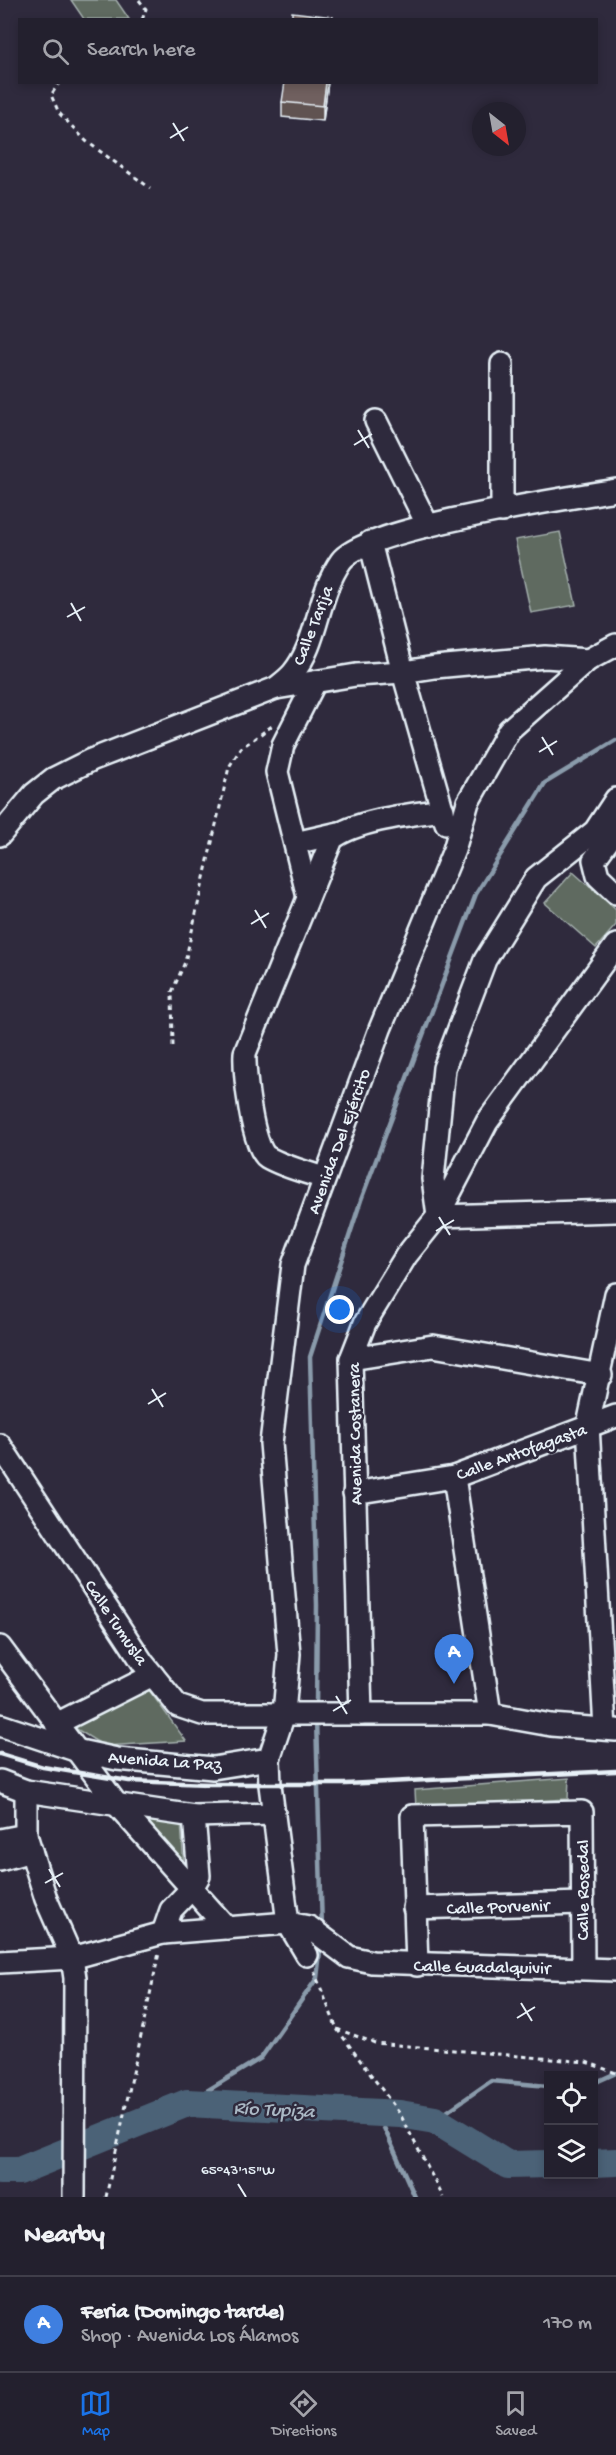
<!DOCTYPE html>
<html lang="en">
<head>
<meta charset="utf-8">
<style>
  body { margin:0; font-family:"Gochi Hand",sans-serif; background:#2f2d3a; color:#f1f3f6 }
  .controls { position:absolute; right:18px; bottom:18px; display:grid; overflow:hidden; border-radius:0px; box-shadow:0 3px 9px #0003 }
  .controls button { width:54px; height:54px; display:grid; place-items:center; padding:0; border:0; border-bottom:2px solid #403e4a; background:#23202e; color:#f1f3f6; font:30px sans-serif }
  .compass { position:absolute; left:472px; top:102px; width:54px; height:54px; border-radius:50%; background:#23202e; box-shadow:0 3px 9px #0003; rotate:149deg }
  .you { position:absolute; left:340px; top:1310px; width:21px; height:21px; margin:-15px; border:4px solid #fff; border-radius:50%; background:#1a73e8; box-shadow:0 0 0 9px #1a73e833 }
  .badge { display:grid; place-items:center; width:39px; height:39px; border-radius:50%; background:#1a73e8; color:#fff; font-size:20px; font-weight:700 }
  .pin { position:absolute; translate:-50% -50px; filter:drop-shadow(0 2px 3px #0008) }
  .pin::after { content:''; position:absolute; top:32px; width:21px; height:18px; background:inherit; clip-path:polygon(0 0,100% 0,50% 100%) }
  .list { margin:0; padding:0; list-style:none }
  h2 { display:flex; justify-content:space-between; align-items:center; height:78px; margin:0; padding:0 24px; font-size:26px }
  h2 small { font-size:20px; font-weight:400; color:#a3a3aa }
  .list li { display:grid; grid-template-columns:39px 1fr auto; gap:18px; align-items:center; box-sizing:border-box; height:96px; padding:0 24px; border-top:2px solid #403e4a }
  .list b { display:block; font-size:22px; white-space:nowrap }
  .list p { margin:0; font-size:20px; white-space:nowrap; color:#a3a3aa }
  .list em { font-size:20px; font-style:normal; color:#a3a3aa }
  .icon { flex:none; width:33px; height:33px; fill:none; stroke:currentColor; stroke-width:2; stroke-linecap:round; stroke-linejoin:round }
  .map { position:relative; flex:none; width:616px; height:2197px; overflow:hidden }
  .search { position:absolute; background:#23202e; box-shadow:0 3px 9px #0003; left:18px; right:18px; top:18px; height:66px; display:flex; align-items:center; gap:15px; box-sizing:border-box; padding:0 21px; border-radius:0px; color:#a3a3aa; font-size:22px }
  .sheet { height:174px; background:#23202e }
  nav { display:flex; justify-content:space-around; align-items:center; box-sizing:border-box; height:84px; border-top:2px solid #403e4a; background:#23202e; font-size:16px; color:#a3a3aa }
  nav a { display:grid; justify-items:center; gap:3px }
  nav .on { color:#1a73e8 }
  .map>svg:first-child { display:block }
  .green { fill:#5e6b60; stroke:#a3aeac; stroke-width:1.5 }
  .lines { fill:none; stroke-linecap:round; stroke-linejoin:round }
  .stream { stroke:#8a9bab; stroke-width:4.5 }
  .river { stroke:#4c6277; stroke-width:28 }
  .minor-casing { stroke:#e8f1f8; stroke-width:26 }
  .path { stroke:#e8f1f8; stroke-width:3; stroke-dasharray:4.5 4.5; stroke-linecap:butt }
  .minor { stroke:#2f2a3d; stroke-width:21 }
  .rail { stroke:#e8f1f8; stroke-width:4.5 }
  .wall { fill:#605351; stroke:#e8f1f8; stroke-width:1.5 }
  .shaded-wall { fill:#4e4342; stroke:#e8f1f8; stroke-width:1.5 }
  .building { fill:#70605e; stroke:#e8f1f8; stroke-width:1.5 }
  .ticks { fill:none; stroke:#e8f1f8; stroke-width:2 }
  .labels { text-anchor:middle; stroke-width:5; stroke-linejoin:round; paint-order:stroke }
  .street-label { font-size:18px; fill:#e8f1f8; stroke:#2f2a3d }
  .water-label { font-size:20px; font-style:italic; fill:#aab8c4; stroke:#2f2a3d }
  .ticks-label { font-size:15px; text-anchor:middle; fill:#e8f1f8; stroke:#2f2a3d; stroke-width:5; stroke-linejoin:round; paint-order:stroke }
</style>
</head>
<body>
<div class="map">
<svg width="616" height="2197" viewBox="0 0 616 2197">
  <rect width="100%" height="100%" fill="#2f2a3d"/>
  <filter id="ink" filterUnits="userSpaceOnUse"><feTurbulence type="fractalNoise" baseFrequency=".0167" numOctaves="2"/><feDisplacementMap in="SourceGraphic" scale="12" xChannelSelector="R" yChannelSelector="G"/><feConvolveMatrix kernelMatrix="1 2 1 2 8 2 1 2 1" color-interpolation-filters="sRGB"/></filter>
  <g filter="url(#ink)">
    <g class="green">
      <path d="M71 0H116L129 19H84Z"/>
      <path d="M560 532 576 605 531 613 515 540Z"/>
      <path d="M573 872 616 910V925L596 948 545 903Z"/>
      <path d="M149 1690 186 1741 104 1746 70 1725Z"/>
      <path d="M569 1778 568 1799 416 1808 415 1790Z"/>
      <path d="M141 1820 181 1822 184 1868Z"/>
    </g>
    <g class="lines">
      <g class="stream">
        <path d="M316 1707 317 1605 310 1357 361 1200 476 894 545 783 616 740"/>
        <path d="M316 1719 322 1929"/>
        <path d="M594 2083 616 2073"/>
        <path d="M187 2103 261 2058 317 1978 321 1944"/>
        <path d="M377 2112 415 2197"/>
        <path d="M435 2120 491 2081 548 2086"/>
      </g>
      <g class="river">
        <path d="M594 2163 616 2162"/>
        <path d="M0 2171H19L187 2103 400 2114 435 2120 508 2165 548 2164"/>
      </g>
      <defs>
        <g id="minor">
          <path d="M376 421 428 526"/>
          <path d="M502 511V364"/>
          <path d="M370 542 403 672 446 823"/>
          <path d="M276 688 356 675 403 672 435 667 545 657 588 660"/>
          <path d="M616 799 595 831 536 878 485 960 444 1068 433 1179 438 1216 616 1211"/>
          <path d="M616 830 594 860 598 876 616 893"/>
          <path d="M0 835 34 794 53 779 91 760 276 688C281 684 288 679 293 673 318 643 317 595 341 561 364 528 569 498 616 490"/>
          <path d="M295 843 339 833"/>
          <path d="M308 897 277 772 283 745 315 682"/>
          <path d="M324 1178C306 1172 284 1167 267 1157 252 1148 244 1071 245 1053L332 839C355 820 413 814 443 810"/>
          <path d="M351 1359 433 1346 601 1375"/>
          <path d="M0 1445 143 1663 178 1706 202 1714H284L289 1654 271 1443 293 1265 380 1029 454 850 468 802 509 730 588 660 616 645"/>
          <path d="M454 1477 490 1714"/>
          <path d="M354 1493 454 1477 616 1416"/>
          <path d="M0 1647 118 1806 227 1928"/>
          <path d="M361 1714 351 1359 365 1323 406 1256 438 1216 487 1122 616 945"/>
          <path d="M56 1724 153 1675"/>
          <path d="M0 1725 75 1750 117 1759 213 1768 269 1759 284 1714H490L551 1725 616 1730"/>
          <path d="M605 1729 588 1425 616 1294"/>
          <path d="M269 1759 270 1785 288 1923 307 1955"/>
          <path d="M0 1781 26 1791 194 1816 274 1814"/>
          <path d="M26 1791V1835L46 1899 72 1958 75 1978 74 2197"/>
          <path d="M0 1840 26 1835"/>
          <path d="M0 1860 31 1851"/>
          <path d="M414 1908 582 1903"/>
          <path d="M163 1933 171 1910 192 1888 199 1876 194 1816"/>
          <path d="M0 1962 72 1958 163 1933 288 1923 309 1927 349 1957 372 1962 616 1970"/>
          <path d="M417 1965 412 1816 582 1812 583 1968"/>
        </g>
      </defs>
      <use href="#minor" class="minor-casing"/>
      <g class="path">
        <path d="M139 0 146 9 142 20"/>
        <path d="M60 82 51 95 59 113 86 141 150 188"/>
        <path d="M173 1046 172 992 185 962 229 767 241 748 272 726"/>
        <path d="M314 1971 337 2029 400 2114 443 2197"/>
        <path d="M337 2029 375 2043 586 2062 616 2073"/>
        <path d="M106 2197 159 1953"/>
      </g>
      <use href="#minor" class="minor"/>
      <path class="rail" d="M0 1754 43 1767 129 1781 207 1784H345L616 1771"/>
    </g>
    <path class="wall" d="M328 82 323 121 282 117V102Z"/>
    <path class="shaded-wall" d="M326 82H328L323 121V106Z"/>
    <g class="building">
      <path d="M292 12 333 17V20H292Z"/>
      <path d="M285 82H326L323 106 282 102Z"/>
    </g>
  </g>
  <path class="ticks" d="M173 123 184 141M170 138 188 127M358 430 369 448M354 445 372 434M71 603 81 621M67 617 85 607M542 737 553 755M539 752 557 741M255 910 266 928M251 924 269 913M439 1217 450 1235M436 1231 454 1220M152 1389 163 1407M148 1404 166 1393M336 1696 347 1714M333 1711 351 1700M49 1869 60 1887M45 1883 63 1873M521 2003 532 2021M517 2018 535 2007M238 2184 246 2197"/>
  <g class="labels">
    <g class="street-label">
      <text transform="translate(312 625) rotate(-69)" y="6">Calle Tarija</text>
      <text transform="translate(338 1141) rotate(-70)" y="6">Avenida Del Ejército</text>
      <text transform="translate(354 1434) rotate(-91)" y="6">Avenida Costanera</text>
      <text transform="translate(521 1451) rotate(-20)" y="6">Calle Antofagasta</text>
      <text transform="translate(117 1622) rotate(56)" y="6">Calle Tumusla</text>
      <text transform="translate(165 1760) rotate(4)" y="6">Avenida La Paz</text>
      <text transform="translate(582 1890) rotate(-90)" y="6">Calle Rosedal</text>
      <text transform="translate(498 1906) rotate(-2)" y="6">Calle Porvenir</text>
      <text transform="translate(482 1966) rotate(1)" y="6">Calle Guadalquivir</text>
    </g>
    <g class="water-label">
      <text transform="translate(274 2108) rotate(3)" y="7">Río Tupiza</text>
    </g>
  </g>
  <g class="ticks-label">
    <text x="238" y="2174">65°43'15"W</text>
  </g>
</svg>
<div class="controls">
<button><svg class="icon" aria-label="locate" viewBox="0 0 24 24"><circle cx="12" cy="12" r="6"/><path d="M12 2v4M12 18v4M2 12h4M18 12h4"/></svg></button>
<button><svg class="icon" aria-label="layers" viewBox="0 0 24 24"><path d="M12 4l9 5-9 5-9-5zM3 14l9 5 9-5"/></svg></button>
</div>
<svg class="compass" viewBox="-18 -18 36 36"><path d="M0-13l5 13h-10z" fill="#e53935"/><path d="M0 13l5-13h-10z" fill="#a3a3aa"/></svg>
<div class="you"></div>
<div class="pin badge" style="left:454px;top:1684px;background:#3f7fe0">A</div>
<div class="search"><svg class="icon" aria-label="search" viewBox="0 0 24 24"><circle cx="10" cy="10" r="6"/><path d="M15 15l6 6"/></svg>Search here</div>
</div>
<section class="sheet">
<h2>Nearby<small></small></h2>
<ul class="list">
<li><span class="badge" style="background:#3f7fe0">A</span><div><b>Feria (Domingo tarde)</b><p>Shop · Avenida Los Álamos</p></div><em>170 m</em></li>
</ul>
</section>
<nav>
<a class="on"><svg class="icon" aria-label="map" viewBox="0 0 24 24"><path d="M3 6l6-2 6 2 6-2v14l-6 2-6-2-6 2zM9 4v14M15 6v14"/></svg>Map</a>
<a><svg class="icon" aria-label="directions" viewBox="0 0 24 24"><path d="M12 3l9 9-9 9-9-9zM9 14v-3h6M13 9l2 2-2 2"/></svg>Directions</a>
<a><svg class="icon" aria-label="saved" viewBox="0 0 24 24"><path d="M7 4h10v16l-5-4-5 4z"/></svg>Saved</a>
</nav>
</body>
</html>
